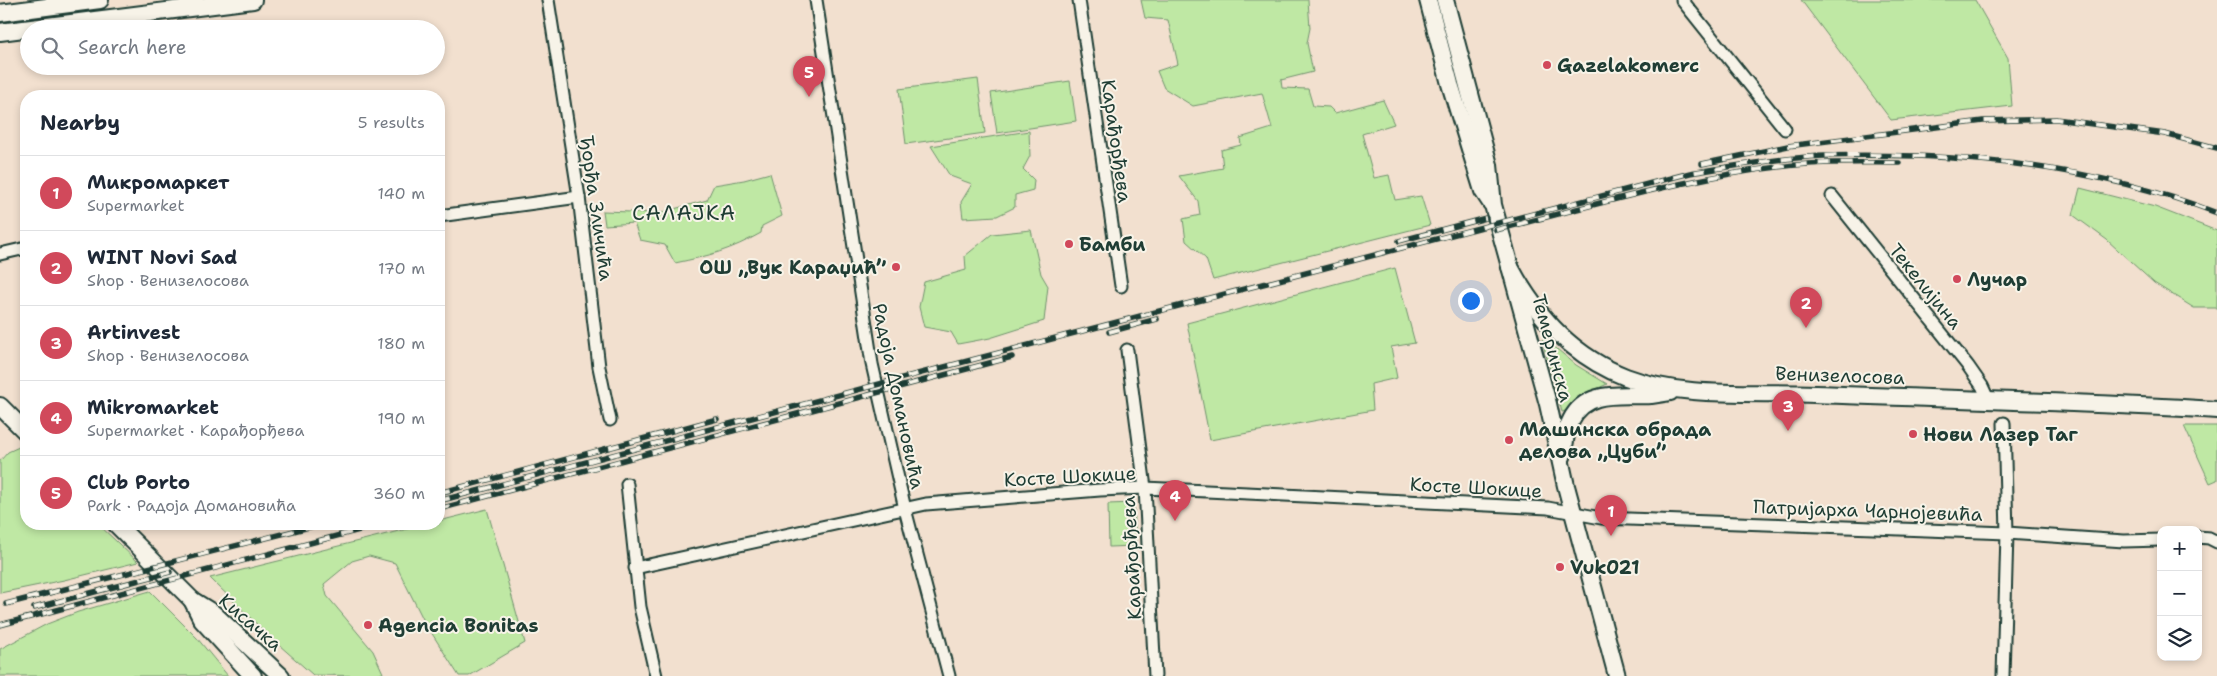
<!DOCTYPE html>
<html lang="en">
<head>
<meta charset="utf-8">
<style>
  body { margin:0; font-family:"Shantell Sans",sans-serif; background:#f2f2f3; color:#1f2937 }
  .controls { position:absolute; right:15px; bottom:15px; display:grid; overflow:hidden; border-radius:10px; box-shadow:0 2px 8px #0003 }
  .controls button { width:45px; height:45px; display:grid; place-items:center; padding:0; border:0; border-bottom:1px solid #e0e1e3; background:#fff; color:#1f2937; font:25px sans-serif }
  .you { position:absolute; left:1470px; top:300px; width:18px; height:18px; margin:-12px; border:4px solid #fff; border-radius:50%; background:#1a73e8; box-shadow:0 0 0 8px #1a73e833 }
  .badge { display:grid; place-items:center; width:32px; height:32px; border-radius:50%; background:#d1495b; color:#fff; font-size:16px; font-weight:700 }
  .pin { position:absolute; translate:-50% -41px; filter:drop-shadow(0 1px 2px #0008) }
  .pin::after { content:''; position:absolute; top:26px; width:18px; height:15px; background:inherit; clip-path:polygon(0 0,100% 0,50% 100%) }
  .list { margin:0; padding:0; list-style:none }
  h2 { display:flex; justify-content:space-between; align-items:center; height:65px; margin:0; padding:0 20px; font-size:21px }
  h2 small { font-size:16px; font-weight:400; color:#747a83 }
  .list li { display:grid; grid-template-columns:32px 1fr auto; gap:15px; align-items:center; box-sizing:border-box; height:75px; padding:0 20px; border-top:1px solid #e0e1e3 }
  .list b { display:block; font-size:19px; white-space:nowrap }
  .list p { margin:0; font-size:16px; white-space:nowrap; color:#747a83 }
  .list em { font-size:16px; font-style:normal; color:#747a83 }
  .icon { flex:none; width:28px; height:28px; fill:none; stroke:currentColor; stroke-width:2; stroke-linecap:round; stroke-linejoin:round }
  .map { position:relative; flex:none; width:2217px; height:676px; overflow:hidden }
  .search { position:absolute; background:#fff; box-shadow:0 2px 8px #0003; left:20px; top:20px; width:425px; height:55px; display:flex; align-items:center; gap:12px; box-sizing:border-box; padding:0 18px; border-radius:28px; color:#747a83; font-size:19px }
  .panel { position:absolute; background:#fff; box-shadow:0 2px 8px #0003; left:20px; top:90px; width:425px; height:440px; border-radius:20px }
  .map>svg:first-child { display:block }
  .green { fill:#bfe8a4; stroke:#6f926c }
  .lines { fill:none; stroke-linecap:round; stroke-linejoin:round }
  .minor-casing { stroke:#1f3d34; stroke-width:15 }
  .secondary-casing { stroke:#1f3d34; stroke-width:20 }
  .minor { stroke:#f7f3e8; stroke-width:11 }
  .secondary { stroke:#f7f3e8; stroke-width:16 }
  .rail-casing { stroke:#1f3d34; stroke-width:5.5 }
  .rail { stroke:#f7f3e8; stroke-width:4; stroke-dasharray:11; stroke-linecap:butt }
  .poi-dot { fill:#d1495b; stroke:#f7f3e8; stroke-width:2 }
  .labels { text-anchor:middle; stroke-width:4; stroke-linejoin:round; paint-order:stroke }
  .poi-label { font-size:19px; font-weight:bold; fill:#1f3d34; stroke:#f7f3e8; text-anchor:start }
  .street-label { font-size:19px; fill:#1f3d34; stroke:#f7f3e8 }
  .quarter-label { font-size:21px; letter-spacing:1px; fill:#1f3d34; stroke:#f7f3e8 }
</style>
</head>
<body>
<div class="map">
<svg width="2217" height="676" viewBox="0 0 2217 676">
  <rect width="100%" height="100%" fill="#f2e0cf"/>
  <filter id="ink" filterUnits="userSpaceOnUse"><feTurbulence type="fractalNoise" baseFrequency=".02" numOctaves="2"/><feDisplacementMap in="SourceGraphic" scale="10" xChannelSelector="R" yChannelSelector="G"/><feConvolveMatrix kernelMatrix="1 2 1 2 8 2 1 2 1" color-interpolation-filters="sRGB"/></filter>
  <g filter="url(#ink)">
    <g class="green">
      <path d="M1141 0H1308L1310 28 1307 43 1313 72 1281 80 1282 88 1308 89 1313 106 1329 107 1335 113 1383 100 1394 124 1362 134 1374 178 1389 175 1395 200 1421 196 1430 225 1213 280 1206 259 1186 241 1183 219 1200 215 1198 201 1179 176 1223 168 1221 150 1241 145 1240 138 1272 128 1262 93 1193 106 1164 88 1157 71 1178 64 1168 20 1145 18Z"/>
      <path d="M1801 0H1975L2008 58 2012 106 1891 120Z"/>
      <path d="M978 79 985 133 906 144 899 89Z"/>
      <path d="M1070 81 1076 121 997 133 991 93Z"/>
      <path d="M1029 131 1030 156 1023 169 1034 180 1033 190 1015 195V207L997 216 963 218 961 202 972 184 950 176 931 146Z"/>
      <path d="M770 173 782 216 762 226 761 233C731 250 709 256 675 263L665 245 640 240 634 223 605 225 603 211 659 213 707 200 714 185 744 180Z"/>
      <path d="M2080 188 2155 207 2217 231V308H2194L2154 283 2107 240 2073 215Z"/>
      <path d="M1031 230 1041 274 1048 286 1044 321 990 338 958 344 951 332 924 327 919 307 924 282 966 270 965 256 992 234Z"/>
      <path d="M1395 268 1415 343 1391 347 1397 378 1371 384 1373 410 1210 440 1187 323Z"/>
      <path d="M1544 338 1576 365 1607 384C1590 393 1577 391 1566 411L1562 412 1542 340Z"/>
      <path d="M2184 426H2217V480L2210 483Z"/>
      <path d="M19 447 26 455V524H98L138 562 64 580 0 593V461L8 452Z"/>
      <path d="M1134 503 1136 546 1109 547 1108 504Z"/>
      <path d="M487 509 525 643 469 676H459L424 621 395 563 369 556 352 561 324 584 327 596 373 651 383 673 375 676 313 675 270 637 210 578 427 524H439V521Z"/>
      <path d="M150 591 197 638 228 676H0V649L47 624 78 612Z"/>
    </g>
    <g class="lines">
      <defs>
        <g id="minor">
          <path d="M548 0 579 197 599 367 610 420"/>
          <path d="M816 0 872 364 905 509 949 676"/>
          <path d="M1079 0 1121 286"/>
          <path d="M1682 0 1785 129"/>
          <path d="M1832 196 1968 366 1982 386 1989 401"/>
          <path d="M439 216 579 197"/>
          <path d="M0 254 26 248"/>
          <path d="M1127 350 1145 488 1155 676"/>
          <path d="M627 484 640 607 656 676"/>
          <path d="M2198 537 2209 538 2217 542"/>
          <path d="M635 568 926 504 1100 490 1145 488 1548 508 1601 518 2007 533 2124 541 2161 540"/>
          <path d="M2003 676 2007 533 2004 423"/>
        </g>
        <g id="secondary">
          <path d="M1428 0 1450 84 1483 191 1491 203"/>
          <path d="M1445 0 1489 165 1493 205 1548 404 1566 486 1617 676"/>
          <path d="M0 13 100 0"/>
          <path d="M0 32 253 0"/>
          <path d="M1510 267C1536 316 1574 357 1626 377 1684 399 1754 391 1815 394 1949 399 2083 402 2217 410"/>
          <path d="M0 406 26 432"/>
          <path d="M1562 457C1565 446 1565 430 1571 420 1587 388 1622 397 1651 395 1657 394 1664 393 1670 392"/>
          <path d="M116 524 192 600 213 613 281 676"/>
          <path d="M192 600 202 620 253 676"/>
        </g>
      </defs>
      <use href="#minor" class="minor-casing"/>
      <use href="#secondary" class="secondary-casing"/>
      <use href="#minor" class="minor"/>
      <use href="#secondary" class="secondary"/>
      <defs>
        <g id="rail">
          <path d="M1702 164 1788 146 1983 121 2056 119 2165 134 2217 148"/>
          <path d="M1496 230C1596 205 1704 172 1808 164 1838 162 1868 163 1899 163"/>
          <path d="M1399 241 1486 218"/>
          <path d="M1109 332 1157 319"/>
          <path d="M439 493 717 419"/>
          <path d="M439 501 902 378 1690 173C1729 167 1768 160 1807 157 1843 154 1880 155 1917 156 2020 160 2121 176 2217 213"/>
          <path d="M439 509 1012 357"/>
          <path d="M6 604 321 524"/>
          <path d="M34 608 170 572"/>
          <path d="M0 625 382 524"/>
        </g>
      </defs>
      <use href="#rail" class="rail-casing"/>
      <use href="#rail" class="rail"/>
    </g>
  </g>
  <g class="poi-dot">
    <circle cx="1547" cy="65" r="5"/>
    <circle cx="1069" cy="244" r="5"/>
    <circle cx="896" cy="267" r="5"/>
    <circle cx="1957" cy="279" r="5"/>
    <circle cx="1913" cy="434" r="5"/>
    <circle cx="1509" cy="440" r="5"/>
    <circle cx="1560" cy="567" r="5"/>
    <circle cx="368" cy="625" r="5"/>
  </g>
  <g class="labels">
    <g class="poi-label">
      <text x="1557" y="72">Gazelakomerc</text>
      <text x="1079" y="251">Бамби</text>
      <text x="886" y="274" text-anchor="end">ОШ „Вук Караџић”</text>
      <text x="1967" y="286">Лучар</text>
      <text x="1519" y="436">Машинска обрада<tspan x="1519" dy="22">делова „Цуби”</tspan></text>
      <text x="1923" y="441">Нови Лазер Таг</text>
      <text x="1570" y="574">Vuk021</text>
      <text x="378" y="632">Agencia Bonitas</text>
    </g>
    <g class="street-label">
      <text transform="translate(1117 141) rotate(82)" y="7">Карађорђева</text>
      <text transform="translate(597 208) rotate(82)" y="7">Ђорђа Зличића</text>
      <text transform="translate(1926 286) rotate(51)" y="7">Текелијина</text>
      <text transform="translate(1553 348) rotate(75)" y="7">Темеринска</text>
      <text transform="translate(1840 375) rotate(2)" y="7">Венизелосова</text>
      <text transform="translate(899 396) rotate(78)" y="7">Радоја Домановића</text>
      <text transform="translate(1070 476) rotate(-3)" y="7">Косте Шокице</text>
      <text transform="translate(1476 487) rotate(3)" y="7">Косте Шокице</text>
      <text transform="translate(1868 510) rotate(2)" y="7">Патријарха Чарнојевића</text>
      <text transform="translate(1131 558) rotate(-93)" y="7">Карађорђева</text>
      <text transform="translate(251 622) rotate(41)" y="7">Кисачка</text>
    </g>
    <g class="quarter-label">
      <text x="684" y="220">САЛАЈКА</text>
    </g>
  </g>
</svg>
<div class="controls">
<button>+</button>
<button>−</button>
<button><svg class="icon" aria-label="layers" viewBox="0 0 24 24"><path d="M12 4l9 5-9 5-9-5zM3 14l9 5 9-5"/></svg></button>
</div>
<div class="you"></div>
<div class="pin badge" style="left:1611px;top:536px">1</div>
<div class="pin badge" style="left:1806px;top:328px">2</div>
<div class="pin badge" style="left:1788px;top:431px">3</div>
<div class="pin badge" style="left:1175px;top:521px">4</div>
<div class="pin badge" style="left:809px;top:97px">5</div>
<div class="search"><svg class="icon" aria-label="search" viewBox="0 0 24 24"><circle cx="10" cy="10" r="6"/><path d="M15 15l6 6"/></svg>Search here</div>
<section class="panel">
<h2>Nearby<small>5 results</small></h2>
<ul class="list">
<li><span class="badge">1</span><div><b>Микромаркет</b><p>Supermarket</p></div><em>140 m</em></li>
<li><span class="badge">2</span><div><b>WINT Novi Sad</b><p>Shop · Венизелосова</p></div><em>170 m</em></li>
<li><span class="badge">3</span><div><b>Artinvest</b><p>Shop · Венизелосова</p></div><em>180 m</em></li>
<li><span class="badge">4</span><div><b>Mikromarket</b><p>Supermarket · Карађорђева</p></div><em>190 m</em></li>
<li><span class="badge">5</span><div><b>Club Porto</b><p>Park · Радоја Домановића</p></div><em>360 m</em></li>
</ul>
</section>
</div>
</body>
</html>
